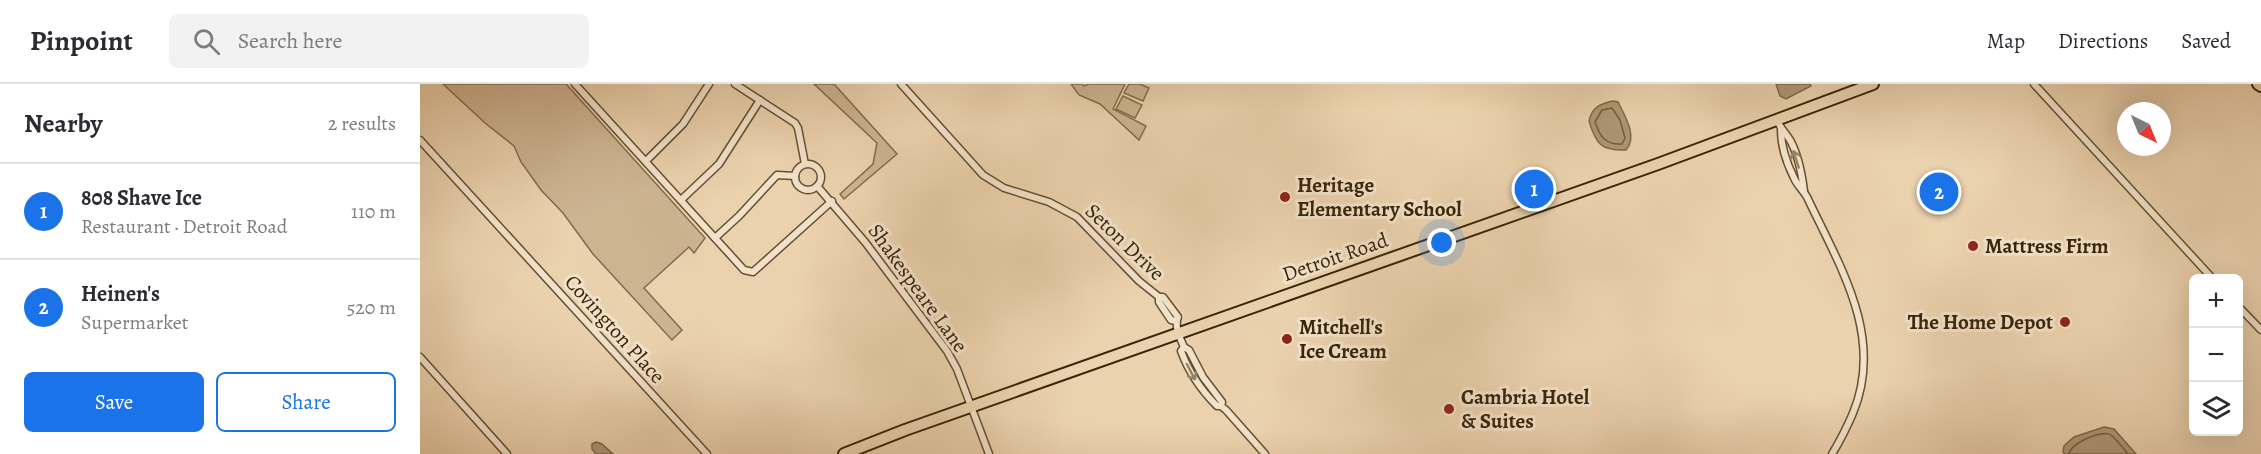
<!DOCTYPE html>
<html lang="en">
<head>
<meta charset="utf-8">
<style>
  body { margin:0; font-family:Alegreya,serif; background:#f2f2f3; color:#2b2b33 }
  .controls { position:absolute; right:18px; bottom:18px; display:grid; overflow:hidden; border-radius:9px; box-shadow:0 6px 24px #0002 }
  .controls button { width:54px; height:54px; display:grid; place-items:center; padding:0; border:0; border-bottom:2px solid #e1e1e2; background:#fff; color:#2b2b33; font:30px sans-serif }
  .compass { position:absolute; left:1697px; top:18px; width:54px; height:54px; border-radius:50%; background:#fff; box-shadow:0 6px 24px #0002; rotate:137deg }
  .you { position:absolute; left:1022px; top:159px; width:21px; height:21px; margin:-15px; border:4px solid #fff; border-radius:50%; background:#1a73e8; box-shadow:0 0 0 9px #1a73e833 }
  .badge { display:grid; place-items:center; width:39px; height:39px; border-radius:50%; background:#1a73e8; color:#fff; font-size:20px; font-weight:700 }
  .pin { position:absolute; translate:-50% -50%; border:3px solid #fff; box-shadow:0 2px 6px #0006 }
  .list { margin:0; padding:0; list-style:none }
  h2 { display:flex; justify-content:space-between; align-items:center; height:78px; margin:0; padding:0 24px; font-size:26px }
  h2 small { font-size:20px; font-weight:400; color:#7c7c81 }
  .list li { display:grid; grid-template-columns:39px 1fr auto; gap:18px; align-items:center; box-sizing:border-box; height:96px; padding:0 24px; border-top:2px solid #e1e1e2 }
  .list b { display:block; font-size:22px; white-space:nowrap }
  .list p { margin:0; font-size:20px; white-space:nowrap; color:#7c7c81 }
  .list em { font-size:20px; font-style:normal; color:#7c7c81 }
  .actions { display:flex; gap:12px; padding:18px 24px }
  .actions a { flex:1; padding:14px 0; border:2px solid #1a73e8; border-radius:9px; text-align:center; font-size:21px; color:#1a73e8 }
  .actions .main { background:#1a73e8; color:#fff }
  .icon { flex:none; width:33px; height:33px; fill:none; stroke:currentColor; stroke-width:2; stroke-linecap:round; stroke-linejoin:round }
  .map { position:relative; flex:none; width:1841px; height:370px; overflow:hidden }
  header { display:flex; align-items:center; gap:36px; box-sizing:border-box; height:84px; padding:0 30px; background:#fff; border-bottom:2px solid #e1e1e2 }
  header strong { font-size:28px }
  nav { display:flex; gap:33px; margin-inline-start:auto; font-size:21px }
  .search { width:420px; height:54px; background:#f2f2f3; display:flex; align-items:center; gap:15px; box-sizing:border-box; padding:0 21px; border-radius:9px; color:#7c7c81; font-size:22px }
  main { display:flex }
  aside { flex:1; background:#fff }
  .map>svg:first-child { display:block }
  .green { fill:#cdb491; stroke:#826c4c; stroke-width:1.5 }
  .water { fill:#ae9775; stroke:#7f6949; stroke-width:1.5 }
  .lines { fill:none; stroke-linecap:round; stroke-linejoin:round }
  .shore { stroke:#735e3e; stroke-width:1.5 }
  .minor-casing { stroke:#655030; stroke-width:9 }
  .primary-casing { stroke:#382406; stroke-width:14 }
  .minor { stroke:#f2e2ca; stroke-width:6 }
  .primary { stroke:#ebd2ae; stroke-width:10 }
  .oneway { stroke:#958368 }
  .poi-dot { fill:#8f2418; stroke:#f2e2ca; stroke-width:2 }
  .labels { text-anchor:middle; stroke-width:6; stroke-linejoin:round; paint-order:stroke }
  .poi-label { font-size:21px; font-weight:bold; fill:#382406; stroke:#f2e2ca; text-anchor:start }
  .street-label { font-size:21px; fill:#382406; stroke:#f2e2ca }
</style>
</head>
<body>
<header>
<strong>Pinpoint</strong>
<div class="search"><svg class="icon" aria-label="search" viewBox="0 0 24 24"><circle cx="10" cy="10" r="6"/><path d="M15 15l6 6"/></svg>Search here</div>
<nav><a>Map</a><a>Directions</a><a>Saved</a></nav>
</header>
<main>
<aside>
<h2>Nearby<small>2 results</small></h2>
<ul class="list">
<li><span class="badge">1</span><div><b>808 Shave Ice</b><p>Restaurant · Detroit Road</p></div><em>110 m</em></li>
<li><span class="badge">2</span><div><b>Heinen's</b><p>Supermarket</p></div><em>520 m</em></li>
</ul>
<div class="actions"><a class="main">Save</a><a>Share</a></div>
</aside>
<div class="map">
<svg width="1841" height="370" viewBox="0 0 1841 370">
  <rect width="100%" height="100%" fill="#ebd2ae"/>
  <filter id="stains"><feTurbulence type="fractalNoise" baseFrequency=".00333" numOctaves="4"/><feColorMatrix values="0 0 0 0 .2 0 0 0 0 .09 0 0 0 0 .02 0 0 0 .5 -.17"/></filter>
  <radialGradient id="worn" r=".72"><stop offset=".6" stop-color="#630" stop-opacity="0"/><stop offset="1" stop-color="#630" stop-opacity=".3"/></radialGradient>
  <g class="green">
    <path d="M23 0H146L285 154 274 169 269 163 224 204 262 246 252 256 173 170 143 129 121 106 101 78 94 62 65 39Z"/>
    <path d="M394 0H414L477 70 424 115 420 110 453 80 457 59Z"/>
    <path d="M651 0H662L664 2 669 0H705L693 25 726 42 719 56 680 20 659 11Z"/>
    <path d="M709 0H720L729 4 723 17 704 9Z"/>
    <path d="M703 12 722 21 715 34 696 25Z"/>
  </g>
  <g class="water">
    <path d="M1356 0H1390L1391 2 1366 15 1360 12Z"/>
    <path d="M1193 17 1198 18C1205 32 1218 53 1206 66 1181 67 1176 60 1169 37 1172 23 1180 20 1193 17Z"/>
    <path d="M1684 343 1694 345 1716 370H1645L1643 368 1644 362 1654 353Z"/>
    <path d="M176 358 182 360 193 370H176L172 365V360Z"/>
  </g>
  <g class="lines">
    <g class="shore">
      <path d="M1192 24 1200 36 1205 54 1202 60C1186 61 1180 53 1175 38L1182 26Z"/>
      <path d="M1649 370C1651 359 1682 345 1691 351 1697 356 1703 364 1708 370"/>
    </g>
    <defs>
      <g id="minor">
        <path d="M155 0 324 186 333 188 412 117"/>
        <path d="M315 0 375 39 378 44 385 80"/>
        <path d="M481 0 563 91 584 104 629 118 657 133 719 197 739 213"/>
        <path d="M1614 0 1793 195"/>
        <path d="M1357 36C1360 44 1366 49 1370 56 1378 70 1382 91 1384 107"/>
        <path d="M1361 46C1361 61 1367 80 1374 94 1377 101 1383 106 1387 113 1419 181 1465 252 1433 329 1427 343 1420 357 1412 370"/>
        <path d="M0 56 287 370"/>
        <path d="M226 77 263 40 289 0"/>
        <circle cx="388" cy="93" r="13"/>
        <path d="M397 102 445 158 527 267 537 285 569 370"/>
        <path d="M261 116 299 80 340 16"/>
        <path d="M295 154 319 132 357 91 375 92"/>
        <path d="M1818 222 1841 246"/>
        <path d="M756 237 751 236 739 218V213H743L758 233C754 242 760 254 764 263"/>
        <path d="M0 273 87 370"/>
        <path d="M801 322 802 318 783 293 769 266 764 263 761 267C769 289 781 306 797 322H801L806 326 845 370"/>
      </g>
      <g id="primary">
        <path d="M1838 0 1841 2"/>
        <path d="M424 370 485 346 1238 80 1453 0"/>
      </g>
    </defs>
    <use href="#minor" class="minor-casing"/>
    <use href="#primary" class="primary-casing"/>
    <use href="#minor" class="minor"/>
    <use href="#primary" class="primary"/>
  </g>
  <defs><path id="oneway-shaft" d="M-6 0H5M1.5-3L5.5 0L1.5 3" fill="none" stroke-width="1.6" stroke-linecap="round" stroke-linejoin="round" transform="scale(1.5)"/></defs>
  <g class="oneway">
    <use href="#oneway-shaft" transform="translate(1376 75) rotate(-108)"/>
    <use href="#oneway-shaft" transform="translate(771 288) rotate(62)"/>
  </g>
  <g class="poi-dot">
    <circle cx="865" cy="113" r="6"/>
    <circle cx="1553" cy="162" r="6"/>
    <circle cx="1645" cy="238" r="6"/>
    <circle cx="867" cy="255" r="6"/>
    <circle cx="1029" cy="325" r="6"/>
  </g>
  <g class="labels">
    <g class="poi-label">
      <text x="877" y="108">Heritage<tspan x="877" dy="24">Elementary School</tspan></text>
      <text x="1565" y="169">Mattress Firm</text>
      <text x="1633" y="245" text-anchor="end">The Home Depot</text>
      <text x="879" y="250">Mitchell's<tspan x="879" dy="24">Ice Cream</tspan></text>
      <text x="1041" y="320">Cambria Hotel<tspan x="1041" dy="24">&amp; Suites</tspan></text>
    </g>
    <g class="street-label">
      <text transform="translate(705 158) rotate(44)" y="7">Seton Drive</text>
      <text transform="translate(915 173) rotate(-19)" y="7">Detroit Road</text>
      <text transform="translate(498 204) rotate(54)" y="7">Shakespeare Lane</text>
      <text transform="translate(195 245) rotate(48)" y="7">Covington Place</text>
    </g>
  </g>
  <rect width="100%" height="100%" filter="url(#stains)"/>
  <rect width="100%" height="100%" fill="url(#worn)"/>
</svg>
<div class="controls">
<button>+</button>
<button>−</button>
<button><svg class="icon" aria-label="layers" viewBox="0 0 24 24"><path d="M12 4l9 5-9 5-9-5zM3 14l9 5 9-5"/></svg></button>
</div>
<svg class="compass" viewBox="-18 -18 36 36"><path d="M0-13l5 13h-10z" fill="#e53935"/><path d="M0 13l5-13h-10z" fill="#7c7c81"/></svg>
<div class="you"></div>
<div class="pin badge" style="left:1114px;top:105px">1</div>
<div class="pin badge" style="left:1519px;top:108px">2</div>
</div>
</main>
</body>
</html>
